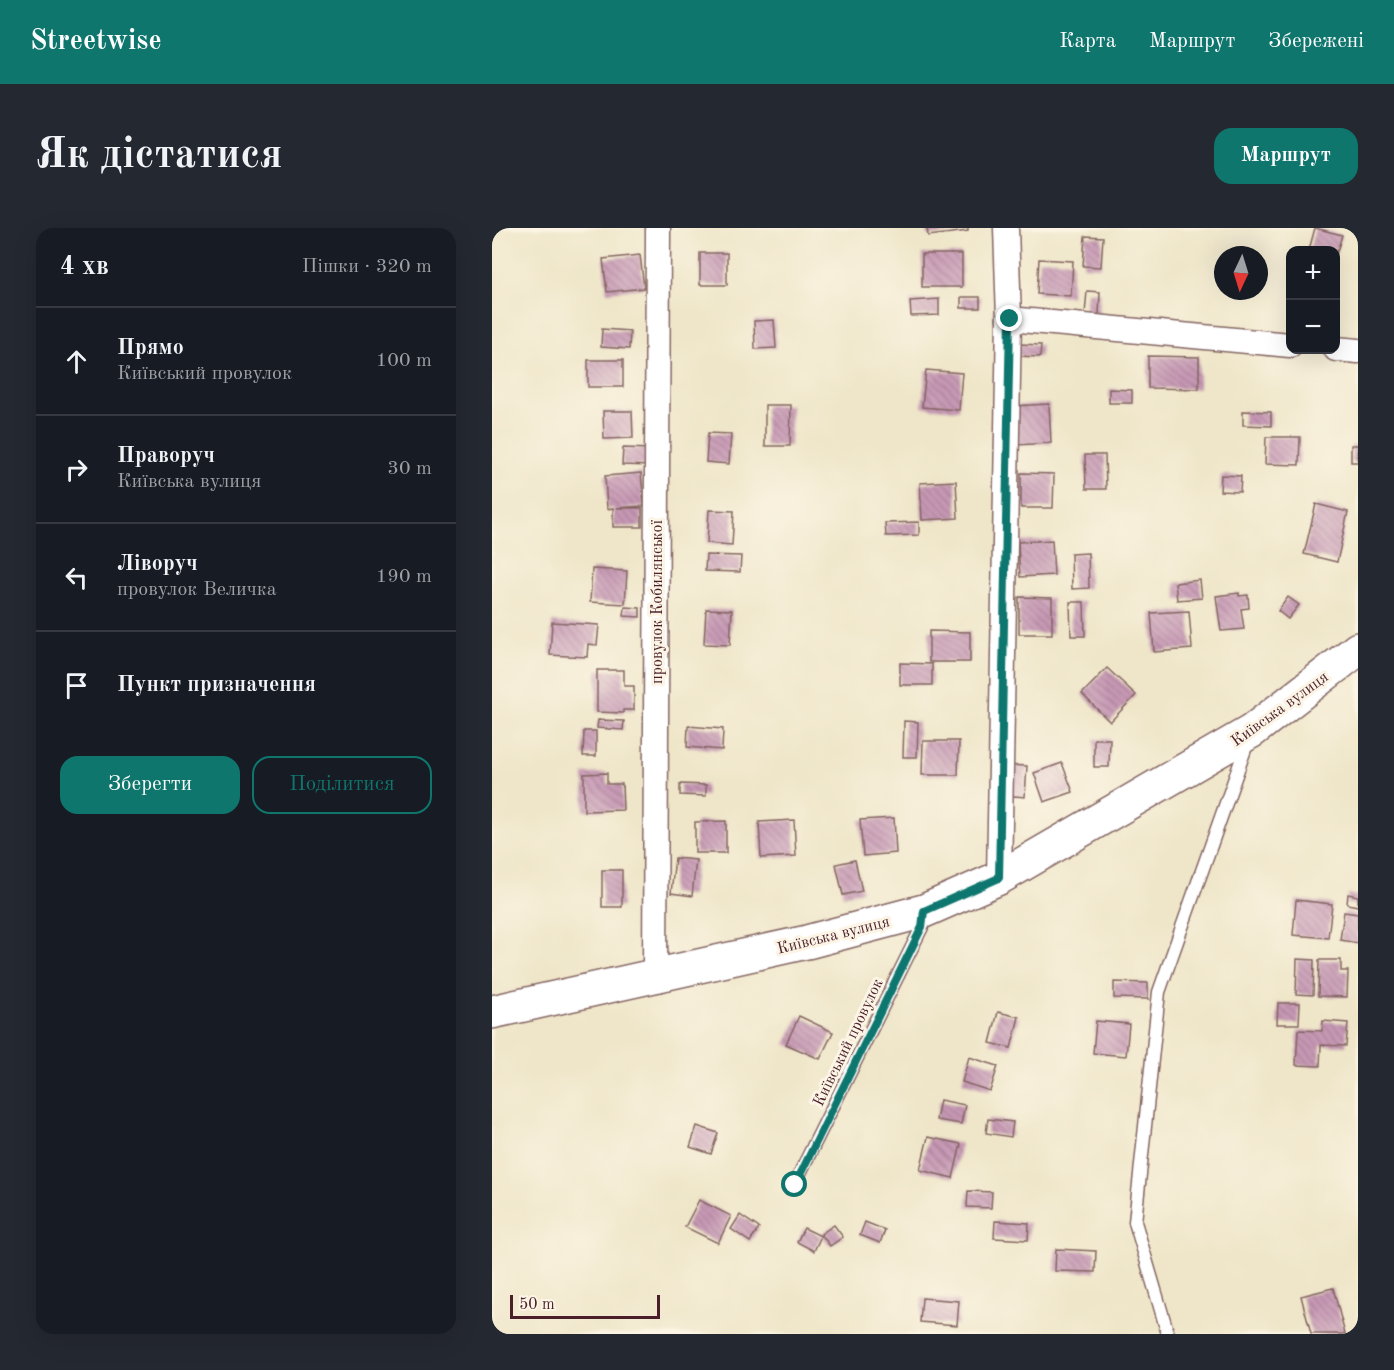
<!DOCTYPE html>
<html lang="uk">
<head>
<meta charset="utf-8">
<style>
  body { margin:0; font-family:"Old Standard TT",serif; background:#242831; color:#f1f3f6 }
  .controls { position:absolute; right:18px; top:18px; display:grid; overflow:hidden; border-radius:12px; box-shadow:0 6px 24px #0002 }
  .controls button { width:54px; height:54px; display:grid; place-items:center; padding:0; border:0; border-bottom:2px solid #363941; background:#171b24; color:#f1f3f6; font:30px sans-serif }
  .compass { position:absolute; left:722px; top:18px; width:54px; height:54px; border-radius:50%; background:#171b24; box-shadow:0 6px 24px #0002; rotate:184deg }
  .scale { position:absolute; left:18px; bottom:15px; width:150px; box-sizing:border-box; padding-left:6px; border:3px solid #4a1f2b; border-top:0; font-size:16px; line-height:21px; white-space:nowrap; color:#4a1f2b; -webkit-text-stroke:4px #fcf5e5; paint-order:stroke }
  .stop { position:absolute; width:18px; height:18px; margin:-14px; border:4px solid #0f766e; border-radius:50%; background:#fff }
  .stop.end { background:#0f766e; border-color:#fff; box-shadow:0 2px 6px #0008 }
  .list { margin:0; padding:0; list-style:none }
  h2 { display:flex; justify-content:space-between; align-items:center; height:78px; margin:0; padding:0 24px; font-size:26px }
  h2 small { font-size:20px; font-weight:400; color:#9ea1a6 }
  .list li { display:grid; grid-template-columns:39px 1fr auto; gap:18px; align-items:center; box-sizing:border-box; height:108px; padding:0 24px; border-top:2px solid #363941 }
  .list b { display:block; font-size:22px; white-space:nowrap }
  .list p { margin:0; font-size:20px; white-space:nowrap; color:#9ea1a6 }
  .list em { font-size:20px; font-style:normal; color:#9ea1a6 }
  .actions { display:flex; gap:12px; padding:18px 24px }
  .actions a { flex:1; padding:14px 0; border:2px solid #0f766e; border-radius:18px; text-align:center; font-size:21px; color:#0f766e }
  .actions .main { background:#0f766e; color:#fff }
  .icon { flex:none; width:33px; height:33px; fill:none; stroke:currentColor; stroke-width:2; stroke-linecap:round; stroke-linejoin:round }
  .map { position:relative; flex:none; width:866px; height:1106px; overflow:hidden; border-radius:18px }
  header { display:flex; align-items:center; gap:36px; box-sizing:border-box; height:84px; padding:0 30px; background:#0f766e; color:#fff }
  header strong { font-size:28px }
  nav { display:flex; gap:33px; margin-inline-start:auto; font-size:21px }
  .intro { display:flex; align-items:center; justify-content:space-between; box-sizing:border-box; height:144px; padding:0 36px }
  h1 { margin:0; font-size:42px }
  .button { padding:15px 27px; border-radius:18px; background:#0f766e; color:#fff; font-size:21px; font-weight:700 }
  main { display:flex; gap:36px; padding:0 36px }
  aside { flex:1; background:#171b24; border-radius:18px; box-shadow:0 6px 24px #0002 }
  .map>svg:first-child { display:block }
  .building { fill:url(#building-back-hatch) }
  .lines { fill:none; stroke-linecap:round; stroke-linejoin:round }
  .service-casing { stroke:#846562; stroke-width:15 }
  .minor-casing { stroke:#846562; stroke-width:27 }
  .primary-casing { stroke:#846562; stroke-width:36 }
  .service { stroke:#fff; stroke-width:12 }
  .minor { stroke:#fff; stroke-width:24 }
  .primary { stroke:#fff; stroke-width:33 }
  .route { stroke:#0f766e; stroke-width:8 }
  .labels { text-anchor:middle; stroke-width:6; stroke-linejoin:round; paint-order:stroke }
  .street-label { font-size:16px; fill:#4a1f2b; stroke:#fcf5e5 }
</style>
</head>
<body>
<header>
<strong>Streetwise</strong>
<nav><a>Карта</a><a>Маршрут</a><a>Збережені</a></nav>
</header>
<div class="intro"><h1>Як дістатися</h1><a class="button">Маршрут</a></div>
<main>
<aside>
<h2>4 хв<small>Пішки · 320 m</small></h2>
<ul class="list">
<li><svg class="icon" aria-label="ahead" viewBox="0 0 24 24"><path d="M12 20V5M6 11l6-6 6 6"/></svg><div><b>Прямо</b><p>Київський провулок</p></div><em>100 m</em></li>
<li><svg class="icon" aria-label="right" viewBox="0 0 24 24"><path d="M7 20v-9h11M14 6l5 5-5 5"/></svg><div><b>Праворуч</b><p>Київська вулиця</p></div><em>30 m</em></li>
<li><svg class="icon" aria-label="left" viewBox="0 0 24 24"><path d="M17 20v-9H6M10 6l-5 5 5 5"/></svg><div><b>Ліворуч</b><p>провулок Величка</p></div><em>190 m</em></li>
<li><svg class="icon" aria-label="arrive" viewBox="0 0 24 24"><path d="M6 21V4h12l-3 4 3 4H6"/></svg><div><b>Пункт призначення</b></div></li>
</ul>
<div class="actions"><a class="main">Зберегти</a><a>Поділитися</a></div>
</aside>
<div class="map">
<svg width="866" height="1106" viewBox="0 0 866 1106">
  <defs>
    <pattern id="building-back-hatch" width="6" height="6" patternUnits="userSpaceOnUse" patternTransform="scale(1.5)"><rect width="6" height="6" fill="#c799b5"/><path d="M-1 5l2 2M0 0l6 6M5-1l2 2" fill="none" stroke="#a47c93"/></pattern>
  </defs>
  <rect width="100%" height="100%" fill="#fcf5e5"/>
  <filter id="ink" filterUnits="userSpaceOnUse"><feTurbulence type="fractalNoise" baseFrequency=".0167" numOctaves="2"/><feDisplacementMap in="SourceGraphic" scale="12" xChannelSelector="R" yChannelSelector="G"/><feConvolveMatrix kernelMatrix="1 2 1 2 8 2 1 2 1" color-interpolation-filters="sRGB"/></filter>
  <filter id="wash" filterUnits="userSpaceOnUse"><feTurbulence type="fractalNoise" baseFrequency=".008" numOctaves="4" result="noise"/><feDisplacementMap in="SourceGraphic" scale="24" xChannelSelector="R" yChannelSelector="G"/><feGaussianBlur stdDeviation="1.35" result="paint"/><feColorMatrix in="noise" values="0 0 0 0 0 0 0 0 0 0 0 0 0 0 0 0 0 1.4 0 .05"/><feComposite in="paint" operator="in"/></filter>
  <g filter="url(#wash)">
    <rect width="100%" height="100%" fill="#efe6c9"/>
    <g id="blocks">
      <g class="building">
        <path d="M435 0H476V3L436 8Z"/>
        <path d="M823 0 850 7 844 27V22H817Z"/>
        <path d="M593 8 611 9 609 39 591 38Z"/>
        <rect x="208" y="25" width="27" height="32"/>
        <rect x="430" y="26" width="40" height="33"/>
        <path d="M148 27 152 60 115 64 111 31Z"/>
        <path d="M547 31 581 33 579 68 545 66Z"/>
        <path d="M595 63 608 64 607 87 593 86Z"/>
        <rect x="469" y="69" width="19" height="11"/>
        <path d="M447 71V87L419 88 418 73Z"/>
        <path d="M282 92 284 120 263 121 262 93Z"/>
        <path d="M110 101 138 103 137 121 109 119Z"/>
        <path d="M526 116 549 117 548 129 525 128Z"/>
        <path d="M656 128 707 129V161L656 160Z"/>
        <rect x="96" y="132" width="35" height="27"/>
        <path d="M434 142 470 145 467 182 430 179Z"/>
        <path d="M617 161 640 162V175H617Z"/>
        <path d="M557 176 559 215 523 217 520 178Z"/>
        <path d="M273 177H299L298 218H273Z"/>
        <path d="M111 183H140L141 210 112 211Z"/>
        <path d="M751 183 779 184V198L751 197Z"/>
        <path d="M216 205 239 206 237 236 214 234Z"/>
        <path d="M774 209H808L807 237 773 236Z"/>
        <rect x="859" y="217" width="7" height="17"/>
        <path d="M131 220 161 221 160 238 130 237Z"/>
        <path d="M593 227H613L614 261H594Z"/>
        <path d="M149 245 152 278 125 280H150V299H121V280L115 281 113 248Z"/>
        <path d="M529 245 562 246 561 280H529Z"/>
        <path d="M729 247 749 248 748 264 728 263Z"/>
        <path d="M464 253 466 290 430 292 428 255Z"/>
        <path d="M824 276 856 284 845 334 812 326Z"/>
        <path d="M217 282 242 283 240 317 215 315Z"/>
        <path d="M427 294V307L394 308 393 295Z"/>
        <path d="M560 312 562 347 528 349 526 314Z"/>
        <path d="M596 325 597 360 580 361 579 326Z"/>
        <path d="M214 327 249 328 248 344 213 343Z"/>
        <path d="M100 341 135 343 133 376 98 374Z"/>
        <path d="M708 352 710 370 685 372 683 355Z"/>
        <path d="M747 365V368L756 367 757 380 749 381 752 401 729 403 724 368Z"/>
        <path d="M527 369 560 370V406H527Z"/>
        <path d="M796 369 807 377 796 391 786 383Z"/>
        <path d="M578 374H592L593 408H579Z"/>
        <path d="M133 379 148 380V389L132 388Z"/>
        <path d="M214 381 240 382 238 417 212 416Z"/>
        <path d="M697 383 700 421 662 424 659 385Z"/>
        <path d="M60 394 107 397 105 417 96 416 95 429 58 427Z"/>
        <path d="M437 403 478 404V434H437Z"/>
        <path d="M408 435 440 436V457H408Z"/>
        <path d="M615 440 644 467 618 494 590 466Z"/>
        <path d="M105 442H132V458H142V482H131V485L105 484Z"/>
        <path d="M106 492 132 493 131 502 105 500Z"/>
        <path d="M412 493 426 494 425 529H411Z"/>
        <path d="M196 498 231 501 230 522 195 519Z"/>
        <path d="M92 503H104V528H91Z"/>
        <path d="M602 511H618L617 539H602Z"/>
        <path d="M431 513H467L466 547H430Z"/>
        <path d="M570 535 581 564 552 574 542 545Z"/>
        <path d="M511 537 535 538 533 569 510 567Z"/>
        <path d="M115 545V556H130L131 582 92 583V546Z"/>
        <path d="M188 556 214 557V568L188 567Z"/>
        <path d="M402 590 404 625 371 628 368 592Z"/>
        <path d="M302 592 304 628 269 630 267 594Z"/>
        <path d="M234 593V625H203V594Z"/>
        <path d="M183 630 204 632 200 668 179 665Z"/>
        <path d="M363 632 370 663 351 667 344 636Z"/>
        <rect x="110" y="642" width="20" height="37"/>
        <path d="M856 666 866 668V678L855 676Z"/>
        <path d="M804 672 840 676 836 710 801 707Z"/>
        <path d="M852 684 866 686V715L848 712Z"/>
        <path d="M805 731 822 732 821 767 804 766Z"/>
        <path d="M827 732H849V743H856L855 769 826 768Z"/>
        <path d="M622 754 656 755V771L622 770Z"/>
        <path d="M786 775H808L807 796H785Z"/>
        <path d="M506 784 527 789 519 820 498 815Z"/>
        <path d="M307 788 341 804 328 831 294 816Z"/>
        <path d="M604 793 637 796 634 828 601 825Z"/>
        <path d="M831 793 856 795 854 818 829 817 828 838 804 837 806 802 830 803Z"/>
        <path d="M477 829 506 838 498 863 470 854Z"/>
        <path d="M448 872 473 877 469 896 444 892Z"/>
        <path d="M496 891 521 894 519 909 494 905Z"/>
        <path d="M205 898 226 905 219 926 198 919Z"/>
        <path d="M436 909 469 916 461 950 428 942Z"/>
        <path d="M476 963 500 964 499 980 475 979Z"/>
        <path d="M207 972 239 988 226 1015 193 999Z"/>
        <path d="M248 987 267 1000 258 1014 239 1001Z"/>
        <path d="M503 993 537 995 536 1012 502 1010Z"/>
        <path d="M373 994 393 1002 388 1015 368 1007Z"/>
        <path d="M342 997 351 1009 338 1018 329 1006Z"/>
        <path d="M312 1000 329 1008 322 1023 305 1014Z"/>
        <path d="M564 1021 604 1023 603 1044 563 1043Z"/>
        <path d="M841 1060 853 1106H819L809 1068Z"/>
        <path d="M430 1070 467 1073 465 1097 428 1094Z"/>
      </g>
    </g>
  </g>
  <g filter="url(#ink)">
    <use href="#blocks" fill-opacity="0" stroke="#846562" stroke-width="1.5"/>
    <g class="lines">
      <defs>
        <g id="service">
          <path d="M302 957 430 699 431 687"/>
          <path d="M676 1106 643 994 667 764 756 513"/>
        </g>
        <g id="minor">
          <path d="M517 91 798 117"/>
          <path d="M844 121 866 123"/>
          <path d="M507 650 517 91 514 0"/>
          <path d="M163 748 166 0"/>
        </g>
        <path id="primary" d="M0 784 315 714 432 683 507 650 760 503 866 421"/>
      </defs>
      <use href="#service" class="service-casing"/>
      <use href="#minor" class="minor-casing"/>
      <use href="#primary" class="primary-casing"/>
      <use href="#service" class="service"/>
      <use href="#minor" class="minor"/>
      <use href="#primary" class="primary"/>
    </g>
  </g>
  <g class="lines" filter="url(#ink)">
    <path class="route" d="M303 957 430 699 432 683 507 650 518 91"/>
  </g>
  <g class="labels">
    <g class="street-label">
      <text transform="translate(164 374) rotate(-90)" y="6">провулок Кобилянської</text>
      <text transform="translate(787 480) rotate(-36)" y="6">Київська вулиця</text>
      <text transform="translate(341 706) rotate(-14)" y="6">Київська вулиця</text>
      <text transform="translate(355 814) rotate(-64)" y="6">Київський провулок</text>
    </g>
  </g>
</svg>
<div class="controls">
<button>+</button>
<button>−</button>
</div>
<svg class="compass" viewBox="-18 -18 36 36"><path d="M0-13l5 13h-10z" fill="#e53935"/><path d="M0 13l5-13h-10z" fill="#9ea1a6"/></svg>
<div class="scale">50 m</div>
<div class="stop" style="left:303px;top:957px"></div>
<div class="stop end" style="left:518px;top:91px"></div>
</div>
</main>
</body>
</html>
